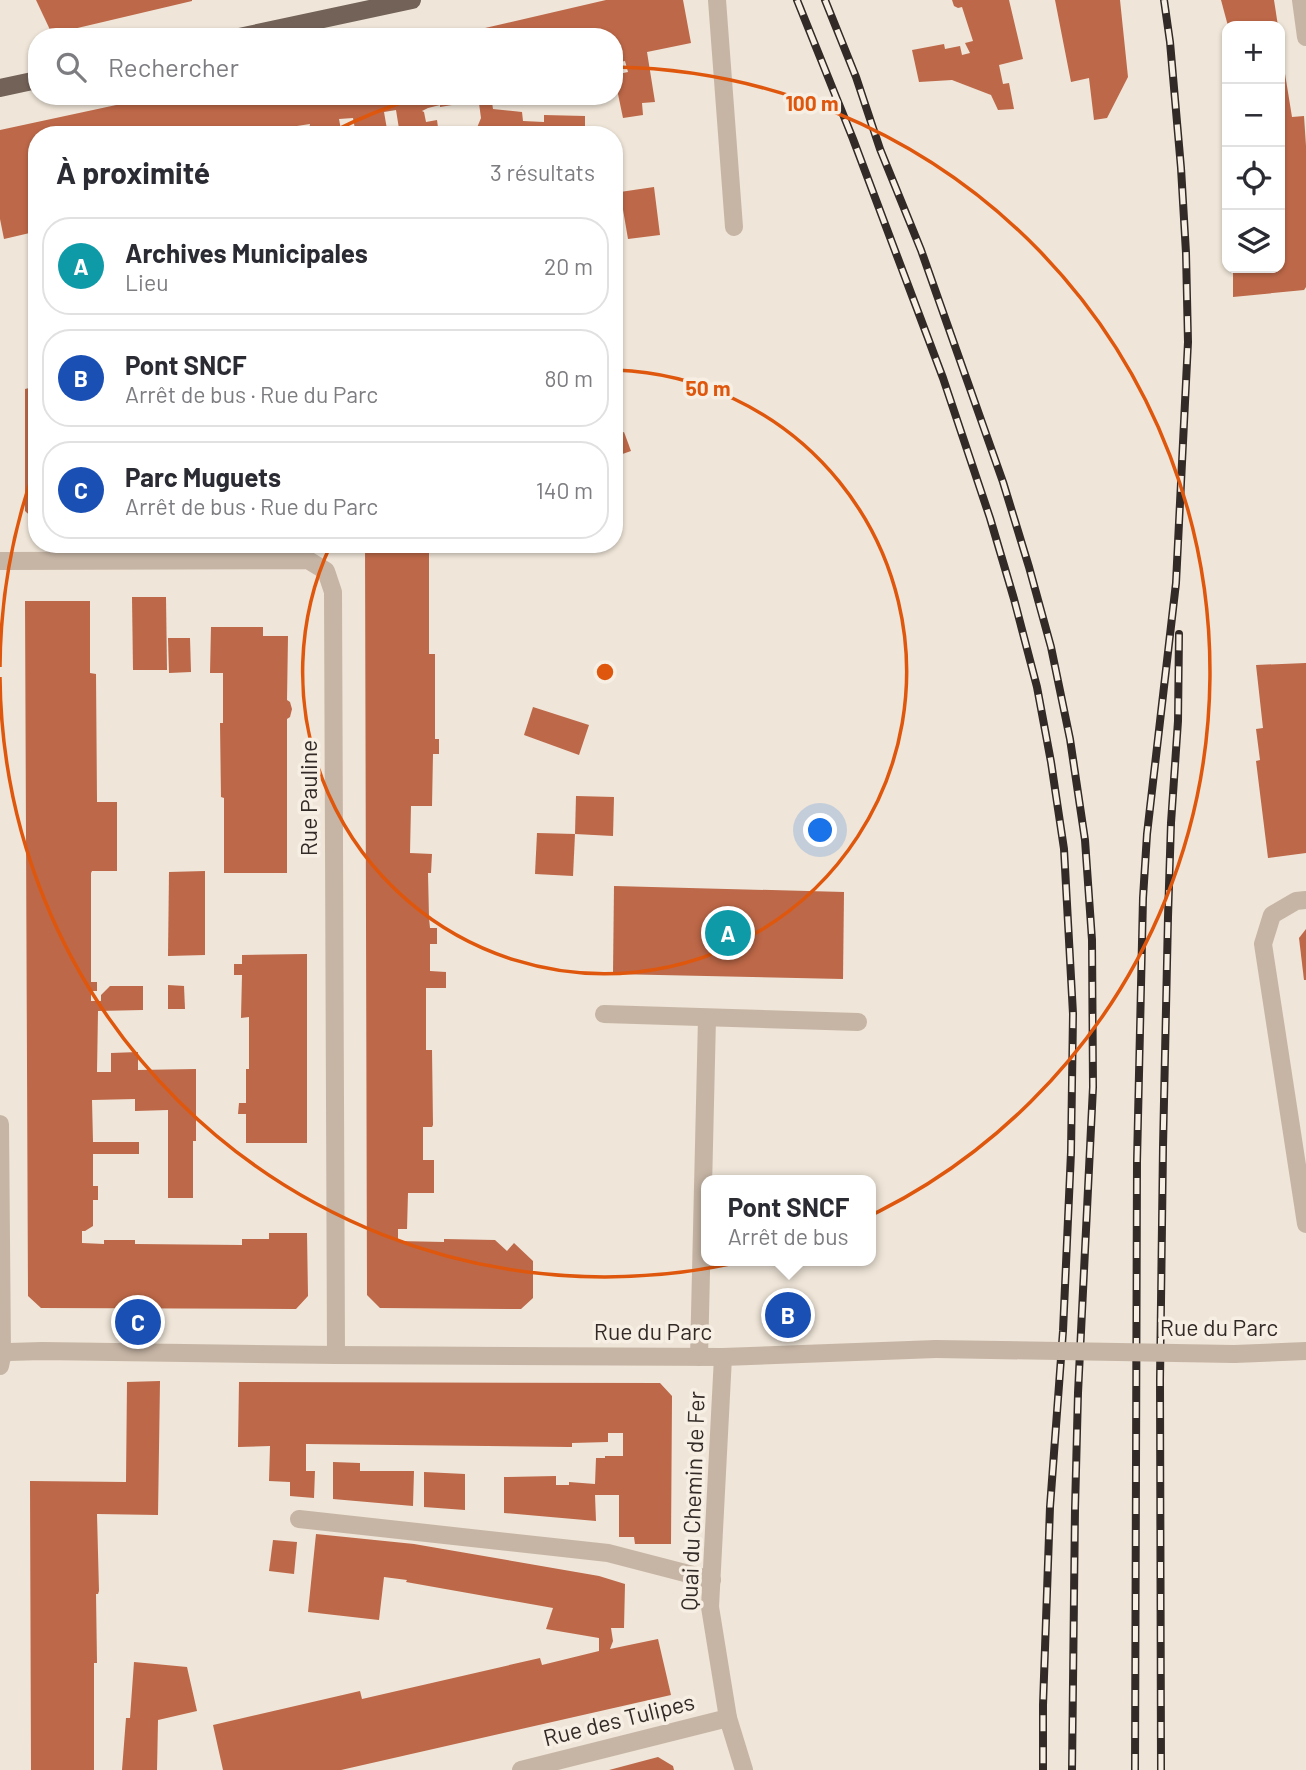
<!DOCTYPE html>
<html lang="fr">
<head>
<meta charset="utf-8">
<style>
  body { margin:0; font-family:Barlow,sans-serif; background:#f2f2f3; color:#2b2b33 }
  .controls { position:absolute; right:21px; top:21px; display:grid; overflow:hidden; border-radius:14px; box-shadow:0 2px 5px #0004 }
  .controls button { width:63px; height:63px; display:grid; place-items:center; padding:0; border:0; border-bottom:2px solid #e1e1e2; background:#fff; color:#2b2b33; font:35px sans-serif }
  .you { position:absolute; left:821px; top:831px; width:24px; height:24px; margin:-18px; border:5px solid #fff; border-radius:50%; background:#1a73e8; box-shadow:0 0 0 10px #1a73e833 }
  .badge { display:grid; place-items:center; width:46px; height:46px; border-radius:50%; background:#111827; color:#fff; font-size:23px; font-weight:700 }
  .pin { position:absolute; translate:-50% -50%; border:4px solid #fff; box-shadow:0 2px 7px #0006 }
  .popup { position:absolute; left:701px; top:1175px; width:175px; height:91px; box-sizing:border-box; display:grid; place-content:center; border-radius:14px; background:#fff; filter:drop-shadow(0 2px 5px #0005); font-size:23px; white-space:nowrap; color:#7c7c81 }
  .popup b { font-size:26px; color:#2b2b33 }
  .popup::after { content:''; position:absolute; left:50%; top:100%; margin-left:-14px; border:14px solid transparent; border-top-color:#fff }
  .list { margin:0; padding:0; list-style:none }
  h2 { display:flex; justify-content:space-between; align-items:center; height:91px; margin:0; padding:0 28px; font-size:30px }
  h2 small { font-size:23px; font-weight:400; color:#7c7c81 }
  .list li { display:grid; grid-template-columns:46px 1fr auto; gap:21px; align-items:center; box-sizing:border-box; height:98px; margin:0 14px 14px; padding:0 14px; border:2px solid #e1e1e2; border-radius:28px }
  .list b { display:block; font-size:26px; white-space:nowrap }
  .list p { margin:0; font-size:23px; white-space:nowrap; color:#7c7c81 }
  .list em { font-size:23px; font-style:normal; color:#7c7c81 }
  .icon { flex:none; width:38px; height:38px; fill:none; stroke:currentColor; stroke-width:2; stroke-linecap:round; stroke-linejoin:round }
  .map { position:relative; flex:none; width:1306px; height:1770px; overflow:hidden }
  .search { position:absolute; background:#fff; box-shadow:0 2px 5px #0004; left:28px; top:28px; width:595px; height:77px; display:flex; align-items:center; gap:18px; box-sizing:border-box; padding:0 24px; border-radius:28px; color:#7c7c81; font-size:26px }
  .panel { position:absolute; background:#fff; box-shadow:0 2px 5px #0004; left:28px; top:126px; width:595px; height:427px; border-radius:28px }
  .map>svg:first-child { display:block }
  .building { fill:#bd6848 }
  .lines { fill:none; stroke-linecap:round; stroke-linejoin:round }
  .lane { stroke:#c6b5a5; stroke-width:18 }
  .street { stroke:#c6b5a5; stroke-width:18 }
  .primary { stroke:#736258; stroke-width:18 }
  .rail-casing { stroke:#322a26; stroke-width:8 }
  .rail { stroke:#f7efe4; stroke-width:5; stroke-dasharray:16; stroke-linecap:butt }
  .street-bridge { stroke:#c6b5a5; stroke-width:18 }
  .ring { fill:none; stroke:#df570d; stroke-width:3.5 }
  .labels { text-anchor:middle; stroke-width:7; stroke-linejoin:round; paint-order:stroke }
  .street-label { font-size:23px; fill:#322a26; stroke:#f7efe4 }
  .centre { fill:#df570d; stroke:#f7efe4; stroke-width:3.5 }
  .ring-label { font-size:21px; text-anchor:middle; font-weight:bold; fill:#df570d; stroke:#f7efe4; stroke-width:7; stroke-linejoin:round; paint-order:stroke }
</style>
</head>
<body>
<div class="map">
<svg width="1306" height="1770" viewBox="0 0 1306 1770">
  <rect width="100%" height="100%" fill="#efe5d8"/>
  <g class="building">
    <path d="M36 0H192V1L52 34Z"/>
    <path d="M606 0H683L691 43 647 52 655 102 642 103 643 115 623 118 614 75 628 72 625 61 614 63V37H446Z"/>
    <path d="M952 0H1009L1023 59 999 65 1003 84 1009 83 1014 109 998 110 991 95 952 80 919 82 912 50 944 44 945 49 960 46 962 55 970 53 965 43 973 41 962 7 958 8 954 6Z"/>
    <path d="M1055 0H1120L1128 77 1107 118 1094 120 1089 78 1071 82Z"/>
    <path d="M1221 0H1274L1278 26H1228Z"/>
    <path d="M1280 49H1281L1292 117 1304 116 1306 146V287L1304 290 1233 297V268H1280Z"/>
    <path d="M158 96H451L452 105 440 107V105L428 108 422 111 424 112 426 122 437 120 439 135H400L396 110 384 112 388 135H356L353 118 339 119 342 135H308L310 124 297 126V133L288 135H37V241L34 232 4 239 0 219V130Z"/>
    <path d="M478 96H491L493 109 522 112 523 121 544 122V115L585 116V135H474L481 118Z"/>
    <path d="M654 187 660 235 628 239 620 192Z"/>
    <path d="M37 386V522L25 511V389Z"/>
    <path d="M624 432 631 451 614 457V435Z"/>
    <path d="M365 544H429V654H435V739H439V754H433L432 806H411L410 853 432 854 431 873H428L429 918 430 928H437V944H430V971L446 972V988H426V1050H432L433 1125 432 1127H423V1160H434V1193H408L407 1229H398V1241L444 1242V1239L495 1240 507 1251 514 1243 533 1261V1298L521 1309 380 1308 367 1295Z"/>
    <path d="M132 597H166L167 670H133Z"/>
    <path d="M25 601H90V673L96 674 97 802H117V871H92L91 873V982H97V991H91V1001H101V995L110 986H143V1010L98 1011 97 1072H111V1053L138 1052V1070L196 1069V1141H193V1198H168V1110L135 1111V1099L92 1100 93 1142H139V1154H93V1186H98V1200H93V1226L85 1231H82V1243L104 1244V1240H135V1244L242 1245V1239H269V1233H307L308 1296 296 1309 41 1308 28 1296Z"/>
    <path d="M211 627H263V636H288L287 700 290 702 292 709 290 717 287 719V873H224V798L221 797 220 723H223V673H210Z"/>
    <path d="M168 638H190L191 672 169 673Z"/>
    <path d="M1306 663V853L1268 858 1256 761 1260 760 1256 729 1263 728 1256 665Z"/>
    <path d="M533 707 589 725 579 755 524 735Z"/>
    <path d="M576 796 614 797 613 836 575 834Z"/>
    <path d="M537 833 575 834 573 876 535 874Z"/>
    <path d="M205 871V955L168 956 169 872Z"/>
    <path d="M614 886 844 892 843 979 613 974Z"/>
    <path d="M1306 929V980H1304L1299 938Z"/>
    <path d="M307 954V1143H246V1114H238L239 1103H246V1069H249V1017L241 1018 242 975H234V964H242V955Z"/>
    <path d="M168 985 184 986 185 1009H168Z"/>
    <path d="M160 1381 158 1515 97 1514 99 1591 98 1594H96L97 1663H94V1770H31L30 1481 126 1482 127 1382Z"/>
    <path d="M239 1382 660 1383 672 1396 671 1544H635L634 1537H619V1495H595L596 1521 504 1513V1477L556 1476V1485H569V1482L595 1484 596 1458H605V1456H623V1433H608V1442L572 1443V1447H569L306 1444V1471H315L314 1498 290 1496V1482L269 1481 270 1446 238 1447Z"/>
    <path d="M333 1462 360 1463V1471H414L413 1506 333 1499Z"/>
    <path d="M424 1472 465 1474V1510L424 1507Z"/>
    <path d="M316 1534 414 1544 599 1576 625 1584 624 1628H611L613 1641 610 1649 658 1639 671 1695 341 1770H223L213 1725 360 1691 362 1699 540 1658 542 1665 599 1651V1638L546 1629 553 1608 406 1582 407 1580 384 1577 379 1620 308 1612Z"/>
    <path d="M273 1540 297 1542 294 1574 269 1571Z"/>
    <path d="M134 1662 187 1667 197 1711 158 1720 157 1770H122L126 1718H130Z"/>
    <path d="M658 1757 673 1766 674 1770H609Z"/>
  </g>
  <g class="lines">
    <g class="lane">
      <path d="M717 0 734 227"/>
      <path d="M604 1014 858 1022"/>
      <path d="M699 1357 707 1018"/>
      <path d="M299 1519 608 1553 712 1580"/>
    </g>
    <g class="street">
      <path d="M1301 0 1306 37"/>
      <path d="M0 561 308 560 326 571 333 592 336 1355"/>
      <path d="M1306 900 1296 901 1272 915 1263 944 1306 1224"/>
      <path d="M0 1124 2 1356 0 1366"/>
      <path d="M1234 1354 1306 1351"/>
      <path d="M0 1356 9 1352 42 1351 336 1355 723 1357 936 1349"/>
      <path d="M723 1357 710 1607 728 1718 744 1770"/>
      <path d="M521 1770 728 1718"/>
    </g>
    <g class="primary">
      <path d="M239 37 412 0"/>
      <path d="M0 88 37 80"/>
    </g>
    <defs>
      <g id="rail">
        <path d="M797 0 853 139 943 378 990 518 1014 599 1037 687 1051 762 1064 849 1073 1014 1071 1152 1063 1331 1050 1507 1043 1705V1770"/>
        <path d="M825 0 856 77 880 149 921 250 1003 482 1029 567 1051 647 1070 739 1085 840 1092 940 1093 1087 1078 1393 1075 1509 1072 1770"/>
        <path d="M1135 1770 1137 1162 1143 898 1147 834 1176 583 1188 342 1186 253 1181 168 1170 42 1164 0"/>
        <path d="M1161 1770 1160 1380 1163 1147 1168 917 1171 823 1178 721 1179 634"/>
      </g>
    </defs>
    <use href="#rail" class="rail-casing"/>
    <use href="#rail" class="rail"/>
    <path class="street-bridge" d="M936 1349 1234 1354"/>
  </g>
  <g class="ring">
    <path d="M616 370A302 302 0 1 1 331 544"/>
    <path d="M0 667A605 605 0 0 1 36 465M330 133A605 605 0 0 1 418 97M616 67A605 605 0 1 1 0 677"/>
  </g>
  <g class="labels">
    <g class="street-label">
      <text transform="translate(309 798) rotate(-90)" y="8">Rue Pauline</text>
      <text x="1219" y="1336">Rue du Parc</text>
      <text x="653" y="1340">Rue du Parc</text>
      <text transform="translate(693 1501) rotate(-88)" y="8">Quai du Chemin de Fer</text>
      <text transform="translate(619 1720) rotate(-14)" y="8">Rue des Tulipes</text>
    </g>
  </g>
  <circle cx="605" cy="672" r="10" class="centre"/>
  <g class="ring-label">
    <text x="812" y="111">100 m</text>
    <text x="708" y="396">50 m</text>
  </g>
</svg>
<div class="controls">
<button>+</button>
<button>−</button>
<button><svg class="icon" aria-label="locate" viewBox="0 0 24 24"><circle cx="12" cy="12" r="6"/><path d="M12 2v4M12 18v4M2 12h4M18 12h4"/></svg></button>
<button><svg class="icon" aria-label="layers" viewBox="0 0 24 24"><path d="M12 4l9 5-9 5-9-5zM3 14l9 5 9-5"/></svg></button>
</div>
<div class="you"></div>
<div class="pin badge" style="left:728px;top:933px;background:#0f9aa8">A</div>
<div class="pin badge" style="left:788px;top:1315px;background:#1a4fb4">B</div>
<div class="popup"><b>Pont SNCF</b>Arrêt de bus</div>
<div class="pin badge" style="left:138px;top:1322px;background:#1a4fb4">C</div>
<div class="search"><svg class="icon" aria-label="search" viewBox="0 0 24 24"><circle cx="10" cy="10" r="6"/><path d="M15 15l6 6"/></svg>Rechercher</div>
<section class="panel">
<h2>À proximité<small>3 résultats</small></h2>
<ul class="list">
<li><span class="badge" style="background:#0f9aa8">A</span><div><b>Archives Municipales</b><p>Lieu</p></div><em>20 m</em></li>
<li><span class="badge" style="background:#1a4fb4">B</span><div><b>Pont SNCF</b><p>Arrêt de bus · Rue du Parc</p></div><em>80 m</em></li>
<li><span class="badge" style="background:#1a4fb4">C</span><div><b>Parc Muguets</b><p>Arrêt de bus · Rue du Parc</p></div><em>140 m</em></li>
</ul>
</section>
</div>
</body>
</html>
